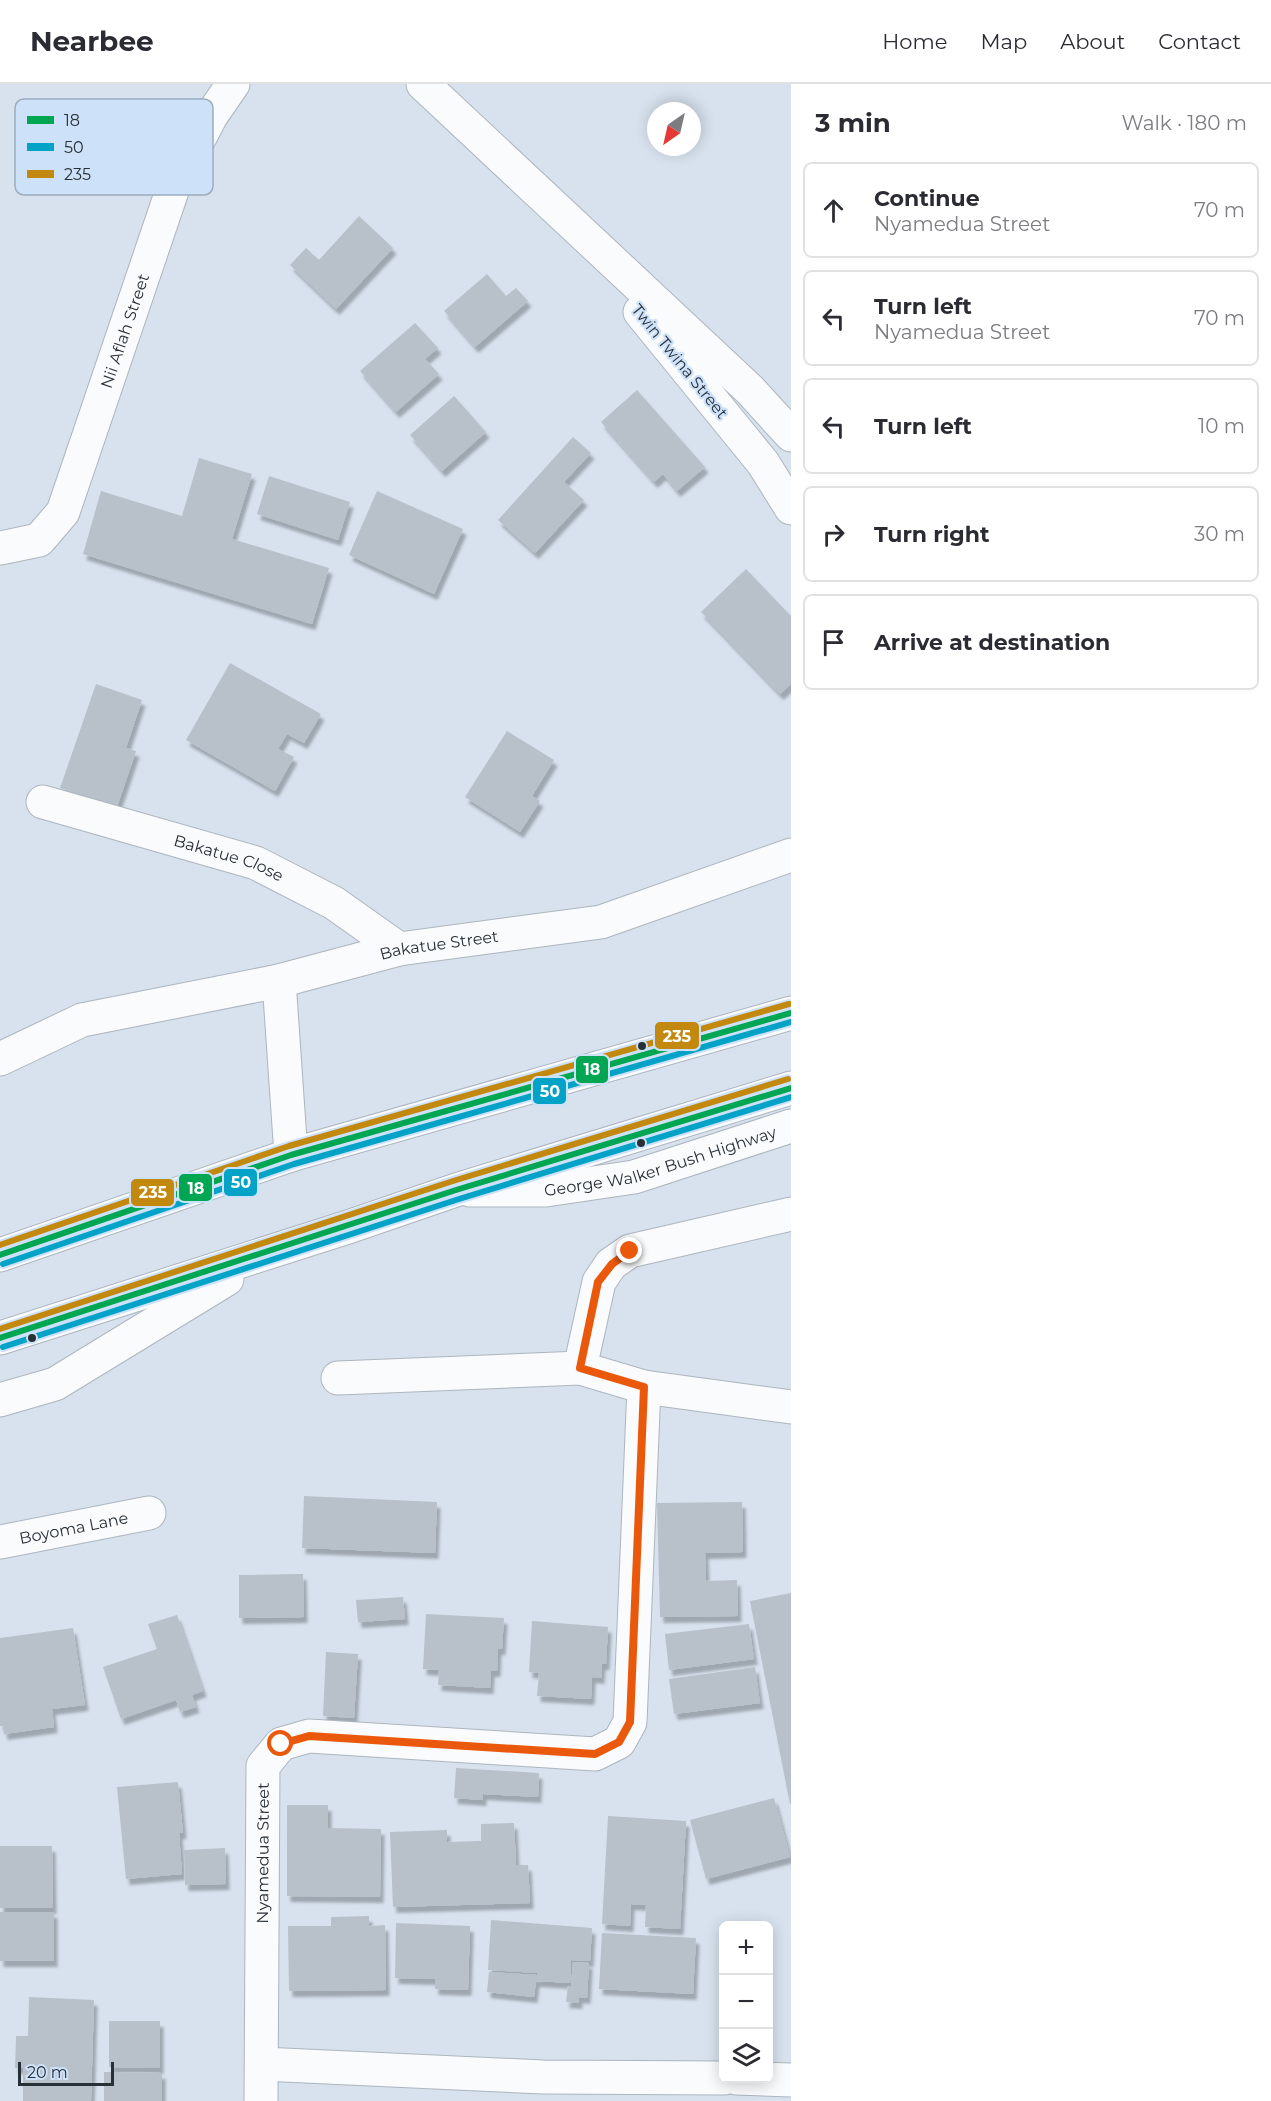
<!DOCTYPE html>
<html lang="en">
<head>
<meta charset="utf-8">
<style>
  body { margin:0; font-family:Montserrat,sans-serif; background:#f2f2f3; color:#2b2b33 }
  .controls { position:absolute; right:18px; bottom:18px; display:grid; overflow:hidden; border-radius:9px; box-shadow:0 3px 15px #0003 }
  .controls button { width:54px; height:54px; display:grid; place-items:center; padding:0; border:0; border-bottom:2px solid #e1e1e2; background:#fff; color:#2b2b33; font:30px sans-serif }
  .compass { position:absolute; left:647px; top:18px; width:54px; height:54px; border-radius:50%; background:#fff; box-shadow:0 3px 15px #0003; rotate:214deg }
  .scale { position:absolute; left:18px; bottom:15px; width:96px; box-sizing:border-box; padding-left:6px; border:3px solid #272f37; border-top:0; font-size:16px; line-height:21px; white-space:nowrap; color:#272f37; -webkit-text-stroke:4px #cde1f8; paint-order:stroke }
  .stop { position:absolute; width:18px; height:18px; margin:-14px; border:4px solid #ea580c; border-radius:50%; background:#fff }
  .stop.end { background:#ea580c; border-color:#fff; box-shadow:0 2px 6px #0008 }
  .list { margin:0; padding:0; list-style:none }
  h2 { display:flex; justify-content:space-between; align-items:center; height:78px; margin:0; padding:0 24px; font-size:26px }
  h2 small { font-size:20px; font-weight:400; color:#7c7c81 }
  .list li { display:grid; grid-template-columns:39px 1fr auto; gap:18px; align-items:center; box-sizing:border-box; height:96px; margin:0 12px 12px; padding:0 12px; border:2px solid #e1e1e2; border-radius:9px }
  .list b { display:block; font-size:22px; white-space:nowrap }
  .list p { margin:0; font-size:20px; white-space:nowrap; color:#7c7c81 }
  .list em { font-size:20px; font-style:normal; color:#7c7c81 }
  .icon { flex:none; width:33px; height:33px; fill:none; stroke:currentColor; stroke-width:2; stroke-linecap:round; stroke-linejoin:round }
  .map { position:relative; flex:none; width:791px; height:2017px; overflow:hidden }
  header { display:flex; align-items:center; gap:36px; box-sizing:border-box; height:84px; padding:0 30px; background:#fff; border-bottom:2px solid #e1e1e2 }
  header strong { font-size:28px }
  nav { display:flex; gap:33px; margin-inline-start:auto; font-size:21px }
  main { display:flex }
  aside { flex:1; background:#fff }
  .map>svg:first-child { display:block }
  .building { fill:#b8c0ca; filter:url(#shadow) }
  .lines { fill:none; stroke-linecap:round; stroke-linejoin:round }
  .minor-casing { stroke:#adb5be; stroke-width:35 }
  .tertiary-casing { stroke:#adb5be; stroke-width:35 }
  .secondary-casing { stroke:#adb5be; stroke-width:35 }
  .trunk-casing { stroke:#adb5be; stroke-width:35 }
  .minor { stroke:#f9fbfc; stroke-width:33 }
  .tertiary { stroke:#f9fbfc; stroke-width:33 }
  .secondary { stroke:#f9fbfc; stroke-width:33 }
  .trunk { stroke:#f9fbfc; stroke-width:33 }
  .bus-1-casing { stroke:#cde1f8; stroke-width:10 }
  .bus-2-casing { stroke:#cde1f8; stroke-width:10 }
  .bus-3-casing { stroke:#cde1f8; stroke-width:10 }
  .bus-1 { stroke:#00a651; stroke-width:6 }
  .bus-2 { stroke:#02a3c6; stroke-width:6 }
  .bus-3 { stroke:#c3880e; stroke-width:6 }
  .route { stroke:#ea580c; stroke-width:8 }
  .bus-dot { fill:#272f37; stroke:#cde1f8; stroke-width:2 }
  .labels { text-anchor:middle; stroke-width:4.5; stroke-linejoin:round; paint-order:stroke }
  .street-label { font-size:16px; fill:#272f37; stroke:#cde1f8 }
  .key { fill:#cde1f8; stroke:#9bacbe; stroke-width:1.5 }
  .key-label { font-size:16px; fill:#272f37 }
  .line-badge { stroke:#cde1f8; stroke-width:2 }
  .badge-label { font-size:16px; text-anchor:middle; font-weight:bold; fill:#fff }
</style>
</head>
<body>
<header>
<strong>Nearbee</strong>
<nav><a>Home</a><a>Map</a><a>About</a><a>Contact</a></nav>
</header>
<main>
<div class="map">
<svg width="791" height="2017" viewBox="0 0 791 2017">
  <defs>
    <filter id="shadow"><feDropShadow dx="3.5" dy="6" stdDeviation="1.5" flood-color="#0004"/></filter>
  </defs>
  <rect width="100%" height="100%" fill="#d7e2ee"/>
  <g class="building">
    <path d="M359 132 393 164 336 225 290 181 306 164 319 176Z"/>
    <path d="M487 190 506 212 516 204 528 217 475 263 444 227Z"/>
    <path d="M415 239 438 264 425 275 439 290 396 328 360 287Z"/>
    <path d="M637 306 705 383 677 407 663 390 654 398 601 338Z"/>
    <path d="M454 312 486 348 442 387 410 351Z"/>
    <path d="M573 353 591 369 564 398 584 416 535 469 498 436Z"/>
    <path d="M199 374 252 390 232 455 329 484 312 540 83 470 101 407 182 432Z"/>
    <path d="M269 392 350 418 338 456 257 430Z"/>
    <path d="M377 407 463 445 434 510 349 471Z"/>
    <path d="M746 485 791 532V600L780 610 701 528Z"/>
    <path d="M230 579 321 630 304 659 287 650 278 665 294 673 275 707 186 656Z"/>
    <path d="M96 600 142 616 126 664 136 667 117 723 60 704Z"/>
    <path d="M507 647 554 676 532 712 540 717 520 748 465 713Z"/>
    <path d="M304 1412 437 1418 435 1469 302 1464Z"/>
    <path d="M742 1418 743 1468 705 1469 706 1497 737 1496 738 1532 660 1533 657 1419Z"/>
    <path d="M303 1490 304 1533 239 1534V1491Z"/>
    <path d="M791 1509V1720H790L750 1517Z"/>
    <path d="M403 1513 405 1535 358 1538 356 1516Z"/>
    <path d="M426 1530 504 1534 502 1565H498L497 1587H491L490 1604 438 1601 439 1586 423 1585Z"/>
    <path d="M177 1531 203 1607 192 1611 196 1623 180 1628 176 1616 121 1635 103 1583 157 1565 148 1540Z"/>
    <path d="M532 1537 608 1543 606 1580H602L601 1594 592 1593 591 1615 537 1612 539 1589 529 1588Z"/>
    <path d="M749 1540 754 1575 669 1586 665 1550Z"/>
    <path d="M73 1544 85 1621 52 1625 54 1643 4 1650 3 1642H0V1554Z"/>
    <path d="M326 1568 358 1570 354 1634 323 1632Z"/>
    <path d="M755 1583 760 1619 674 1630 669 1595Z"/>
    <path d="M456 1684 539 1689 538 1713 483 1710V1716L454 1714Z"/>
    <path d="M178 1698 183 1749H179L182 1790 126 1795 117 1703Z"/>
    <path d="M774 1714 790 1773 706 1795 690 1736Z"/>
    <path d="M287 1721H328V1744L381 1745 380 1813 287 1812Z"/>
    <path d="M608 1732 686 1737 680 1845 645 1843 646 1821 631 1820 630 1842 602 1840Z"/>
    <path d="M514 1739 516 1781H528L530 1819 393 1823 390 1748 447 1746V1758L481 1757V1740Z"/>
    <path d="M0 1762H52L53 1824H0Z"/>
    <path d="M225 1764 226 1800 185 1801 184 1766Z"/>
    <rect x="0" y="1828" width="54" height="49"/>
    <path d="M369 1832V1842L385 1841 386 1906 289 1907 288 1842H331V1833Z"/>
    <path d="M491 1836 592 1844 590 1877 571 1876 570 1899 536 1897 534 1913 487 1908 489 1888 537 1891V1889L488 1886Z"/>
    <path d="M396 1839 470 1842 468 1906 435 1905V1895L395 1894Z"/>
    <path d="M602 1849 696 1854 693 1910 599 1905Z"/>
    <path d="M573 1878 589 1879 587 1914 579 1913V1919L566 1918 568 1902H571Z"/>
    <path d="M29 1913 94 1916 91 2017H23V1984H15L16 1952H28Z"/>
    <path d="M109 1937H160V1984L109 1983Z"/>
    <path d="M104 1988 162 1989V2017H104Z"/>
  </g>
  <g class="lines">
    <defs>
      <g id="minor">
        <path id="s1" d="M0 464 39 456 63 428 173 104 211 32 233 0"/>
        <path id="s2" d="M43 718 256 779 334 819 399 865"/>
        <path d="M279 897 291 1071"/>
        <path id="s3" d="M0 975 82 936 279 897 399 865 601 838 791 771"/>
        <path d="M580 1284 599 1198 611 1180 630 1167 791 1130"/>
        <path d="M338 1294 580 1284 644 1303 791 1323"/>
        <path id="s4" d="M0 1458 149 1429"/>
        <path d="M262 1980 543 1993 724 1994"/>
        <path d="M736 1994 791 1996"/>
        <path id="s5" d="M261 2017 263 1682 281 1660 309 1652 595 1670 619 1658 630 1638 644 1303"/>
      </g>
      <g id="tertiary">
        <path id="s6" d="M470 1106H546L634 1093 791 1042"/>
      </g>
      <g id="secondary">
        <path d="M423 0 750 306 791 351"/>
        <path d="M640 228 763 379 791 424"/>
      </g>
      <g id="trunk">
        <path d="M0 1171 291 1071 791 929"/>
        <path d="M0 1254 348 1143 456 1106 791 1004"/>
        <path d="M0 1316 55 1300 227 1195"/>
      </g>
    </defs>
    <use href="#minor" class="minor-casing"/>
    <use href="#tertiary" class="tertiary-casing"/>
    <use href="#secondary" class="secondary-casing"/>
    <use href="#trunk" class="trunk-casing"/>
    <use href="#minor" class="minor"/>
    <use href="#tertiary" class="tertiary"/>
    <use href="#secondary" class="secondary"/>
    <use href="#trunk" class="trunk"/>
    <defs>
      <g id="bus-1">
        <path d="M0 1171 291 1071 791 929"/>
        <path d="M0 1254 456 1106 791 1004"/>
      </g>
      <g id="bus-2">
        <path d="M3 1180 294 1080 791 938"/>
        <path d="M3 1263 459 1115 791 1013"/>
      </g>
      <g id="bus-3">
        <path d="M0 1161 289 1062 789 920"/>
        <path d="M0 1245 453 1097 788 995"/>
      </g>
    </defs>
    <use href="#bus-1" class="bus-1-casing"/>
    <use href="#bus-2" class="bus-2-casing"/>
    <use href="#bus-3" class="bus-3-casing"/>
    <use href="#bus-1" class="bus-1"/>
    <use href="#bus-2" class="bus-2"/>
    <use href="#bus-3" class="bus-3"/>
  </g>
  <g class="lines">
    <path class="route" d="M281 1660 309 1652 595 1670 619 1658 630 1638 644 1303 580 1284 598 1198 612 1180 630 1167"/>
  </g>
  <g class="bus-dot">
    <circle cx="642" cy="962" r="5"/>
    <circle cx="641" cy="1059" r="5"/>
    <circle cx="32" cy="1254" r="5"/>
  </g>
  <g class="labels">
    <g class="street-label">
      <text dy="6" stroke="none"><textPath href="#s1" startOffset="268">Nii Aflah Street</textPath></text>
      <text transform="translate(680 277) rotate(51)" y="6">Twin Twina Street</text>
      <text dy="6" stroke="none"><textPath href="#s2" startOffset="194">Bakatue Close</textPath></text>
      <text dy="6" stroke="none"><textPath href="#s3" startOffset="456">Bakatue Street</textPath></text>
      <text dy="6" stroke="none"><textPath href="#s6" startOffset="194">George Walker Bush Highway</textPath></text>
      <text dy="6" stroke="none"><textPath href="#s4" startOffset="75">Boyoma Lane</textPath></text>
      <text dy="6" stroke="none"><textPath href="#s5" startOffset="248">Nyamedua Street</textPath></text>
    </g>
  </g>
  <rect x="15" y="15" width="198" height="96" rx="9" class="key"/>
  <rect x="27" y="32" width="27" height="8" fill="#00a651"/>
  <rect x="27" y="59" width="27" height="8" fill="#02a3c6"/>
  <rect x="27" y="86" width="27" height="8" fill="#c3880e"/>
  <g class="key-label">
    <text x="64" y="42">18</text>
    <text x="64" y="69">50</text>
    <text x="64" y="96">235</text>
  </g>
  <g class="line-badge">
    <rect x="654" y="937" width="46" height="29" rx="6" fill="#c3880e"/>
    <rect x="575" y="971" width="34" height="29" rx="6" fill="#00a651"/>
    <rect x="532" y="993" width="35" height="28" rx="6" fill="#02a3c6"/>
    <rect x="223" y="1084" width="35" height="29" rx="6" fill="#02a3c6"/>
    <rect x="178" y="1089" width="35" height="29" rx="6" fill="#00a651"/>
    <rect x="130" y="1094" width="45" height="29" rx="6" fill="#c3880e"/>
  </g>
  <g class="badge-label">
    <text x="677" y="958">235</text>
    <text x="592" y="991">18</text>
    <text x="550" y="1013">50</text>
    <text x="241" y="1104">50</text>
    <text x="196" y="1110">18</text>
    <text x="153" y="1114">235</text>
  </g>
</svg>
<div class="controls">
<button>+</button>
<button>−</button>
<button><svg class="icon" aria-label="layers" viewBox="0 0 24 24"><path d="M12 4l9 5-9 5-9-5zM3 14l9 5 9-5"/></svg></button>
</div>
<svg class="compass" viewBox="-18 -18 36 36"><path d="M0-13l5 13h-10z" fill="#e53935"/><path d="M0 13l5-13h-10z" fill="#7c7c81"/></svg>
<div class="scale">20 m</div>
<div class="stop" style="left:281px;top:1660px"></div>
<div class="stop end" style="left:630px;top:1167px"></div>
</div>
<aside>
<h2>3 min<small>Walk · 180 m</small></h2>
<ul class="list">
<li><svg class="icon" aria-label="ahead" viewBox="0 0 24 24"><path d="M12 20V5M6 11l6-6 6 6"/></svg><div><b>Continue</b><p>Nyamedua Street</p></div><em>70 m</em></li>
<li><svg class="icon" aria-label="left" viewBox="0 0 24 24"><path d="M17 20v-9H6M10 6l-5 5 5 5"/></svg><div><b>Turn left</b><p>Nyamedua Street</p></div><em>70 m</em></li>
<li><svg class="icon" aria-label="left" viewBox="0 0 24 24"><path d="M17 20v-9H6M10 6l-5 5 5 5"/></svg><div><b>Turn left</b></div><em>10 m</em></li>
<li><svg class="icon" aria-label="right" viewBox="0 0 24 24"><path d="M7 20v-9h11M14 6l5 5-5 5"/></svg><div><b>Turn right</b></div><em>30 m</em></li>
<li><svg class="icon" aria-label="arrive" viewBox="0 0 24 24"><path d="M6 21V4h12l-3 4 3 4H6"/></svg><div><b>Arrive at destination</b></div></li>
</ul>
</aside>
</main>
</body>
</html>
